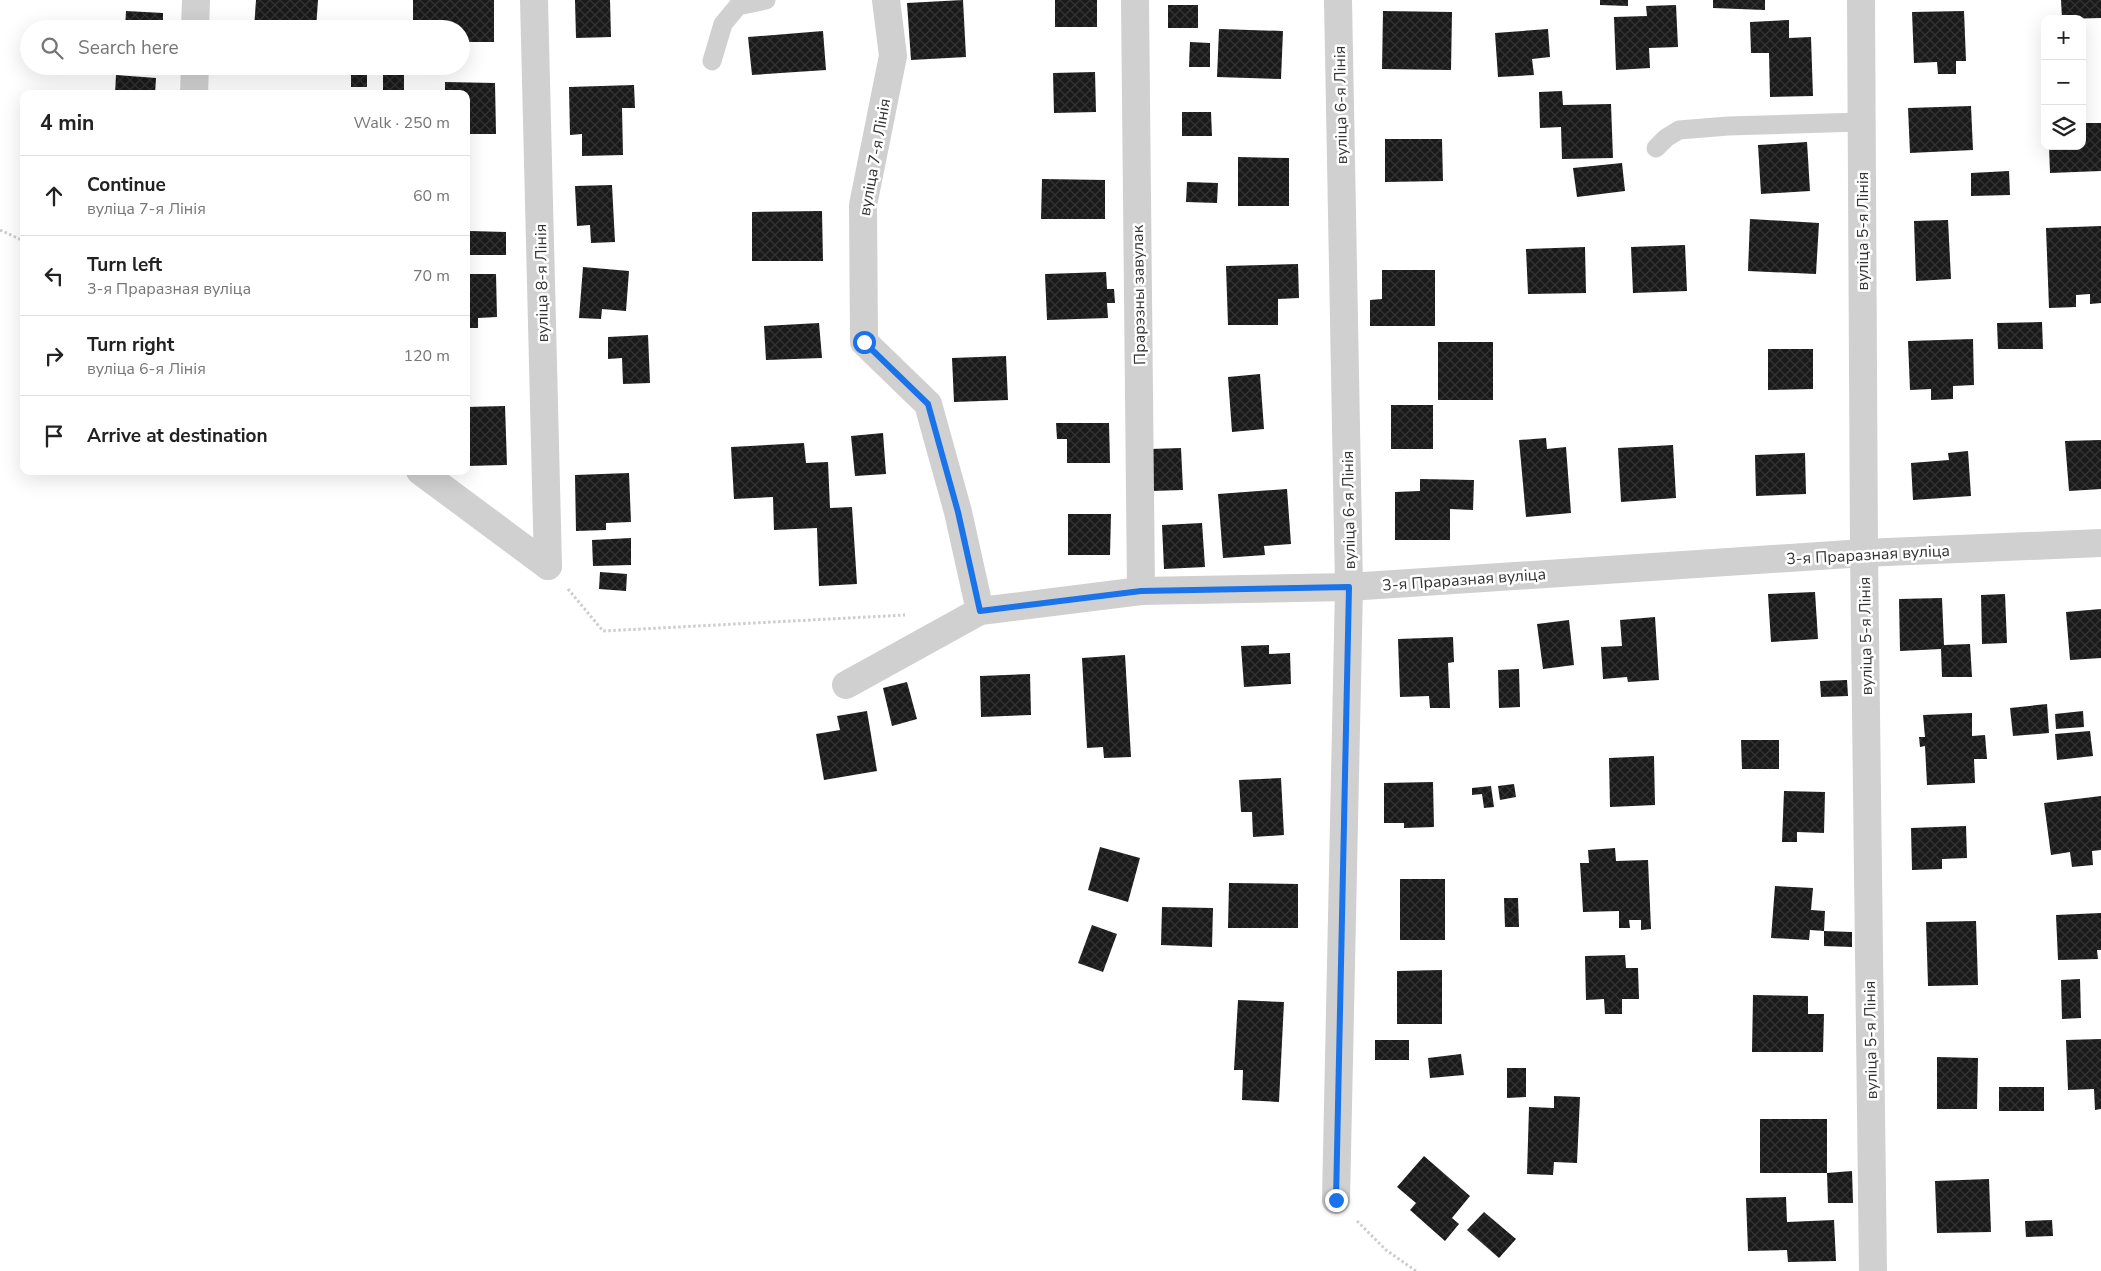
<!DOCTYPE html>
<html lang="en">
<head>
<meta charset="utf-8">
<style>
  body { margin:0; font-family:"Nunito Sans",sans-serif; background:#f6f6f6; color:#222 }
  .controls { position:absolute; right:15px; top:15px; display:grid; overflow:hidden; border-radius:10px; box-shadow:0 5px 20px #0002 }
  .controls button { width:45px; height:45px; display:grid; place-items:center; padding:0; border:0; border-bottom:1px solid #e0e0e0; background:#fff; color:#222; font:25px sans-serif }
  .stop { position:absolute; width:15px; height:15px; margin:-11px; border:4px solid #1a73e8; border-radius:50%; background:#fff }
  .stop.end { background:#1a73e8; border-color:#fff; box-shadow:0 1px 5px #0008 }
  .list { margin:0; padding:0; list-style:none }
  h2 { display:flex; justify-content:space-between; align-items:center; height:65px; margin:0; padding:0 20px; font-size:21px }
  h2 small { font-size:16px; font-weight:400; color:#767676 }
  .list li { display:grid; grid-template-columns:32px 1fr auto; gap:15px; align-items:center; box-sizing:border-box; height:80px; padding:0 20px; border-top:1px solid #e0e0e0 }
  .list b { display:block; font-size:19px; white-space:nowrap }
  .list p { margin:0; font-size:16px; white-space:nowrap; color:#767676 }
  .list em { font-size:16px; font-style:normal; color:#767676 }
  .icon { flex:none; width:28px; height:28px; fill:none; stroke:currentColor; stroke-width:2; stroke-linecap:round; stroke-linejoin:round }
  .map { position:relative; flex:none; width:2101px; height:1271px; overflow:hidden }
  .search { position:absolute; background:#fff; box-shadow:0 5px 20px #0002; left:20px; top:20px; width:450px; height:55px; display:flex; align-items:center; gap:12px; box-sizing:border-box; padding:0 18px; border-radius:28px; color:#767676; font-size:19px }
  .panel { position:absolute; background:#fff; box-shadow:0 5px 20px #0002; left:20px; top:90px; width:450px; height:385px; border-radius:10px }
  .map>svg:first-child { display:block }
  .building { fill:url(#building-cross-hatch) }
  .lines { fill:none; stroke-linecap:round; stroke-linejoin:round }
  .path { stroke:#cdcdcd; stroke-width:3; stroke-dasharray:2.5 2.5; stroke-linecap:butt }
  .lane { stroke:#d0d0d0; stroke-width:19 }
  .street { stroke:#d0d0d0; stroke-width:28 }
  .route { stroke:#1a73e8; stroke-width:6 }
  .labels { text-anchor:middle; stroke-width:5; stroke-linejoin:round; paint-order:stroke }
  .street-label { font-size:16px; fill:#333; stroke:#fff }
</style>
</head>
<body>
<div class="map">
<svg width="2101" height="1271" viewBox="0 0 2101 1271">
  <defs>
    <pattern id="building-cross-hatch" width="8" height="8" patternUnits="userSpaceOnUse" patternTransform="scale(1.25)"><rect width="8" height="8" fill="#1a1a1a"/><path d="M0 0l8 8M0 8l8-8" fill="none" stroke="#333"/></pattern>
  </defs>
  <rect width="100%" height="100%" fill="#fff"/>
  <g class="building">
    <path d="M256 0H318L316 29H254Z"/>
    <path d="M413 0H494V42H461V29H413Z"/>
    <path d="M575 0H610L611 37 576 38Z"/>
    <path d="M963 0 966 57 911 60 907 3Z"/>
    <rect x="1055" y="0" width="42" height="27"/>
    <path d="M1600 0H1628V6L1600 5Z"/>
    <path d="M1713 0H1765V10L1713 8Z"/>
    <path d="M2061 0H2101V18L2062 19Z"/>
    <rect x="1168" y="5" width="30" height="23"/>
    <path d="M1676 5 1678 47 1649 48 1650 68 1616 70 1614 17 1647 16 1646 6Z"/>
    <path d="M126 11 163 13V29H125Z"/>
    <path d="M1383 11 1452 12 1451 70 1382 69Z"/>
    <path d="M1964 11 1966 61H1956V74H1938L1937 62 1914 63 1912 12Z"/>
    <path d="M1789 20V38L1811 37 1813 96 1770 97 1769 53H1751L1750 22Z"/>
    <path d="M1219 29 1283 31 1281 79 1217 77Z"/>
    <path d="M1548 29 1550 57 1532 59 1534 75 1498 77 1495 33Z"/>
    <path d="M823 31 826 70 752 75 748 37Z"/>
    <path d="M1190 42 1210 43V67H1189Z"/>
    <rect x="351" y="66" width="16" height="21"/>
    <rect x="383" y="66" width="21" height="28"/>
    <path d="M1095 72 1096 112 1054 113 1053 73Z"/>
    <path d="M116 75 156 78 155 94H115Z"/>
    <path d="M445 82 495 83 496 134H466V94H445Z"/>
    <path d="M634 85 635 108H622L623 155 582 156V134L570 135 569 87Z"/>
    <path d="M1562 91 1563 105 1611 104 1613 158 1562 159 1561 127 1540 128 1539 92Z"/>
    <path d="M1971 106 1973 150 1910 153 1908 108Z"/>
    <path d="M1182 112H1211L1212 136H1182Z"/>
    <path d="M2082 123H2101V171L2050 173 2049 146H2082Z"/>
    <path d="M1385 139H1442L1443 181 1385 182Z"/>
    <path d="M1807 142 1810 191 1761 194 1758 145Z"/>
    <path d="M1238 157 1289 158V206H1238Z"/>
    <path d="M1622 163 1625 191 1577 197 1573 168Z"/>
    <path d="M2009 171 2010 195 1971 196V173Z"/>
    <path d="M1042 179 1105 180V219H1041Z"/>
    <path d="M1187 182 1218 183 1217 203 1186 202Z"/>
    <path d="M612 185 615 242 591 243 590 225 577 226 575 186Z"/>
    <path d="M822 211 823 261H752V212Z"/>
    <path d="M1750 219 1819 223 1816 274 1748 271Z"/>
    <path d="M1948 220 1951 279 1916 281 1914 221Z"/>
    <path d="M2101 226V303L2090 304V294L2076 295V307L2049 308 2046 228Z"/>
    <path d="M470 231 506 232V255H469Z"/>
    <path d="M1685 245 1687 291 1633 293 1631 247Z"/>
    <path d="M1585 247 1586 293 1528 294 1526 249Z"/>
    <path d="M1298 264 1299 298 1278 299V325H1228L1226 266Z"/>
    <path d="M583 267 629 271 626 311 602 309 601 319 579 318Z"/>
    <path d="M1382 270H1435V326H1370V300L1382 299Z"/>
    <path d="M1106 272 1107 289H1114L1115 303H1107L1108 318 1047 320 1045 274Z"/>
    <path d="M466 274H496L497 317 478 318V328H466Z"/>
    <path d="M2042 322 2043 349H1998L1997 323Z"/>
    <path d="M819 323 822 358 766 360 764 326Z"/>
    <path d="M648 335 650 383 623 384 622 358 608 359V337Z"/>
    <path d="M1973 339 1974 385 1953 386V399L1931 400V389L1910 390 1908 341Z"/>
    <rect x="1438" y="342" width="55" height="58"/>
    <path d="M1768 349H1813V389L1768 390Z"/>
    <path d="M1006 356 1008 400 954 402 952 358Z"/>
    <path d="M1260 374 1264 429 1232 432 1228 377Z"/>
    <rect x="1391" y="405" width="42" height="44"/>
    <path d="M505 406 507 465 466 466V407Z"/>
    <path d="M1056 423H1109L1110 463H1067V439H1057Z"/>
    <path d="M883 433 886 474 855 476 851 436Z"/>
    <path d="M1546 438 1547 449 1566 447 1571 513 1526 517 1519 440Z"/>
    <path d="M2101 440V489L2069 491 2065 441Z"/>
    <path d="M804 443 806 463 828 462 830 508 852 507 857 584 819 586 817 528 774 530 773 497 734 499 731 447Z"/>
    <path d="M1673 445 1676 498 1621 502 1618 448Z"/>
    <path d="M1181 448 1183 490 1151 491 1150 449Z"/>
    <path d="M1968 451 1971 496 1913 500 1911 463 1949 460 1948 453Z"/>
    <path d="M1805 453 1806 494 1756 496 1755 455Z"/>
    <path d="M629 473 631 522 606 523V530L576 531 575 475Z"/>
    <path d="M1420 479 1474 480 1473 510 1450 509V540H1395V492L1420 491Z"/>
    <path d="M1287 489 1291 544 1264 546 1265 555 1223 558 1218 494Z"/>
    <path d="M1068 514H1111L1110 555H1068Z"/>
    <path d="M1202 523 1205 567 1164 569 1162 525Z"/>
    <path d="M631 538V565L593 566 592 540Z"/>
    <path d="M600 572 627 574 626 591 599 589Z"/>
    <path d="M1815 592 1818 639 1771 642 1768 594Z"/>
    <path d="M2005 594 2007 643 1982 644 1981 595Z"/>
    <path d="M1942 598 1944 645 1970 644 1972 677H1942L1941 649 1900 651 1899 599Z"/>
    <path d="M2101 609V658L2070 660 2066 612Z"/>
    <path d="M1655 617 1659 680 1628 682 1627 677 1603 679 1601 647 1622 646 1620 620Z"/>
    <path d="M1569 620 1574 665 1543 669 1537 624Z"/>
    <path d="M1453 637 1454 662 1448 663 1450 708H1430L1429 696 1400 697 1398 639Z"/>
    <path d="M1269 645V654L1290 653 1291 684 1244 687 1241 646Z"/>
    <path d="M1125 655 1131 757 1104 758 1103 747 1087 748 1082 658Z"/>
    <path d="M1519 669 1520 707 1499 708 1498 670Z"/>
    <path d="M1030 674 1031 715 981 717 980 676Z"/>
    <path d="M1847 680 1848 696 1821 697 1820 681Z"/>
    <path d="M907 682 917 719 892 726 883 688Z"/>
    <path d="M2047 704 2049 733 2013 736 2010 708Z"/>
    <path d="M867 711 877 771 824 780 816 734 840 730 837 716Z"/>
    <path d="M2083 711 2084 727 2056 729 2055 714Z"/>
    <path d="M1972 713V736L1985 735 1987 759H1974L1975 783 1927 785 1925 746 1920 747 1919 737H1925L1923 715Z"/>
    <path d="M2090 731 2093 756 2057 760 2055 734Z"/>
    <path d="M1741 740H1779V769H1742Z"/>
    <path d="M1654 756 1655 805 1610 807 1609 758Z"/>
    <path d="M1281 778 1284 835 1253 837 1252 812H1241L1239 780Z"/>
    <path d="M1433 782 1434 827 1404 828V823H1384V783Z"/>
    <path d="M1514 784 1516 797 1500 800 1498 786Z"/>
    <path d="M1491 786 1494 807 1484 808 1482 794 1472 795V788Z"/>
    <path d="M1784 791 1825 792 1824 833 1797 832V842H1782Z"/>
    <path d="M2101 796V850L2092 851 2093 865 2072 867 2070 852 2051 855 2044 803Z"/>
    <path d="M1966 826 1967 858 1942 859V869L1912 870 1911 828Z"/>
    <path d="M1100 847 1140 858 1128 902 1088 890Z"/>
    <path d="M1615 848 1616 861 1648 860 1651 929 1641 930V920H1629L1630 928H1619V911L1583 912 1580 863H1589L1588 850Z"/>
    <rect x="1400" y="879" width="45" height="61"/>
    <path d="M1229 883 1298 884V928H1228Z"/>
    <path d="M1775 886 1813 888 1811 910 1825 911 1824 931 1810 930 1809 940 1771 938Z"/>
    <path d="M1504 898H1518L1519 927H1505Z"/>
    <path d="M1162 907 1213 908 1212 947 1161 945Z"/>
    <path d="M2101 913V950H2097L2098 959 2058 960 2056 915Z"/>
    <path d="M1976 921 1978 985 1928 986 1926 922Z"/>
    <path d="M1092 925 1117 934 1103 972 1078 963Z"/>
    <path d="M1824 931 1852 932V947L1824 946Z"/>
    <path d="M1625 955 1626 968H1638L1639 999H1622V1014H1605L1604 999 1586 1000 1585 956Z"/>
    <path d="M1442 970V1024H1397V971Z"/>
    <path d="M2080 979 2081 1018 2062 1019 2061 980Z"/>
    <path d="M1753 995 1808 996V1014H1824L1823 1052H1752Z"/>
    <path d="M1238 1000 1284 1002 1279 1102 1242 1100 1243 1070H1234Z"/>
    <path d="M2101 1039V1109L2095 1110 2094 1089 2068 1090 2066 1040Z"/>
    <rect x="1375" y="1040" width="34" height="20"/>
    <path d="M1461 1054 1464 1075 1430 1078 1428 1058Z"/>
    <path d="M1937 1057 1978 1058 1977 1109H1937Z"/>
    <path d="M1507 1068H1526V1097L1507 1098Z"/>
    <rect x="1999" y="1087" width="45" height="24"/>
    <path d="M1554 1096 1580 1097 1577 1163 1554 1162 1553 1175 1527 1174 1529 1107 1554 1108Z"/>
    <rect x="1760" y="1119" width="67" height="54"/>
    <path d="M1424 1156 1470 1196 1452 1218 1459 1224 1445 1241 1410 1210 1416 1203 1397 1187Z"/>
    <path d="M1852 1171 1853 1203H1828L1827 1173Z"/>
    <path d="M1989 1179 1991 1232 1937 1233 1935 1181Z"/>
    <path d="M1786 1197 1787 1222 1834 1220 1836 1261 1788 1262 1787 1250 1748 1251 1746 1198Z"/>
    <path d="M1484 1212 1516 1239 1499 1258 1467 1230Z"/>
    <path d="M2052 1220 2053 1236 2026 1237 2025 1221Z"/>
  </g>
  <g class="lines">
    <g class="path">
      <path d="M0 230 24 241"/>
      <path d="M568 589 603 631 905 615"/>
      <path d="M1357 1221 1386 1250 1416 1271"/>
    </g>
    <g class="lane">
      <path d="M712 61 723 24 738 6 766 0"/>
      <path d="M1656 148 1666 138 1679 130 1728 126 1862 122"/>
    </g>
    <g class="street">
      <path d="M534 0 548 566"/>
      <path d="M886 0 893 56 863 205 864 342 928 404 958 512 980 611"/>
      <path d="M1135 0 1141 591"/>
      <path d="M1861 0 1864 553 1873 1271"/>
      <path d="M195 29 196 0"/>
      <path d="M194 94 195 66"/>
      <path d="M420 471 548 566"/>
      <path d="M846 685 980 611 1141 591 1349 587 1864 553 2101 543"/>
      <path d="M1336 1200 1349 587 1338 0"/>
    </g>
  </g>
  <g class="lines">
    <path class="route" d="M864 342 928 404 958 512 980 611 1141 591 1349 587 1336 1200"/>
  </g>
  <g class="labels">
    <g class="street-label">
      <text transform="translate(1340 105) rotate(-91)" y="6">вуліца 6-я Лінія</text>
      <text transform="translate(874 157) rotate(-80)" y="6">вуліца 7-я Лінія</text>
      <text transform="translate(1862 231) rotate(-90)" y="6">вуліца 5-я Лінія</text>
      <text transform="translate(541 283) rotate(-91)" y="6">вуліца 8-я Лінія</text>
      <text transform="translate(1138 295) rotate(-91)" y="6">Прарэзны завулак</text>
      <text transform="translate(1348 510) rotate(-91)" y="6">вуліца 6-я Лінія</text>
      <text transform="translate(1868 554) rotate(-3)" y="6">3-я Праразная вуліца</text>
      <text transform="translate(1464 579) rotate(-4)" y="6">3-я Праразная вуліца</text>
      <text transform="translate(1865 636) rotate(-91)" y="6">вуліца 5-я Лінія</text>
      <text transform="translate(1870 1040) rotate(-91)" y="6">вуліца 5-я Лінія</text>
    </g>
  </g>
</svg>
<div class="controls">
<button>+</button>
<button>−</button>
<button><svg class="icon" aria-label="layers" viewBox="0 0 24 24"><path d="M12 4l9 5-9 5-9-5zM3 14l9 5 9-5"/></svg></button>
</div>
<div class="stop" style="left:864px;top:342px"></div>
<div class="stop end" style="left:1336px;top:1200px"></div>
<div class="search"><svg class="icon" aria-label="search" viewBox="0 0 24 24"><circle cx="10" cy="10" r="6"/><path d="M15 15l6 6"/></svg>Search here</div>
<section class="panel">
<h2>4 min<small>Walk · 250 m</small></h2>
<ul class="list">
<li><svg class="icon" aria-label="ahead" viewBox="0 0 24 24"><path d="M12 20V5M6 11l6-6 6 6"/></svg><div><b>Continue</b><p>вуліца 7-я Лінія</p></div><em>60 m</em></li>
<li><svg class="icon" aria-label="left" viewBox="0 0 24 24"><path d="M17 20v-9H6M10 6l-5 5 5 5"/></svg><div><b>Turn left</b><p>3-я Праразная вуліца</p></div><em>70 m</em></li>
<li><svg class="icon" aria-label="right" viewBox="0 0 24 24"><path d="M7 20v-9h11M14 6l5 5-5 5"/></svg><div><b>Turn right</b><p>вуліца 6-я Лінія</p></div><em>120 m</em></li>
<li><svg class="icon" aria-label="arrive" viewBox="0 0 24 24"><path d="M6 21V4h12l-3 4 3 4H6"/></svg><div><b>Arrive at destination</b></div></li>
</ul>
</section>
</div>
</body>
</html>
